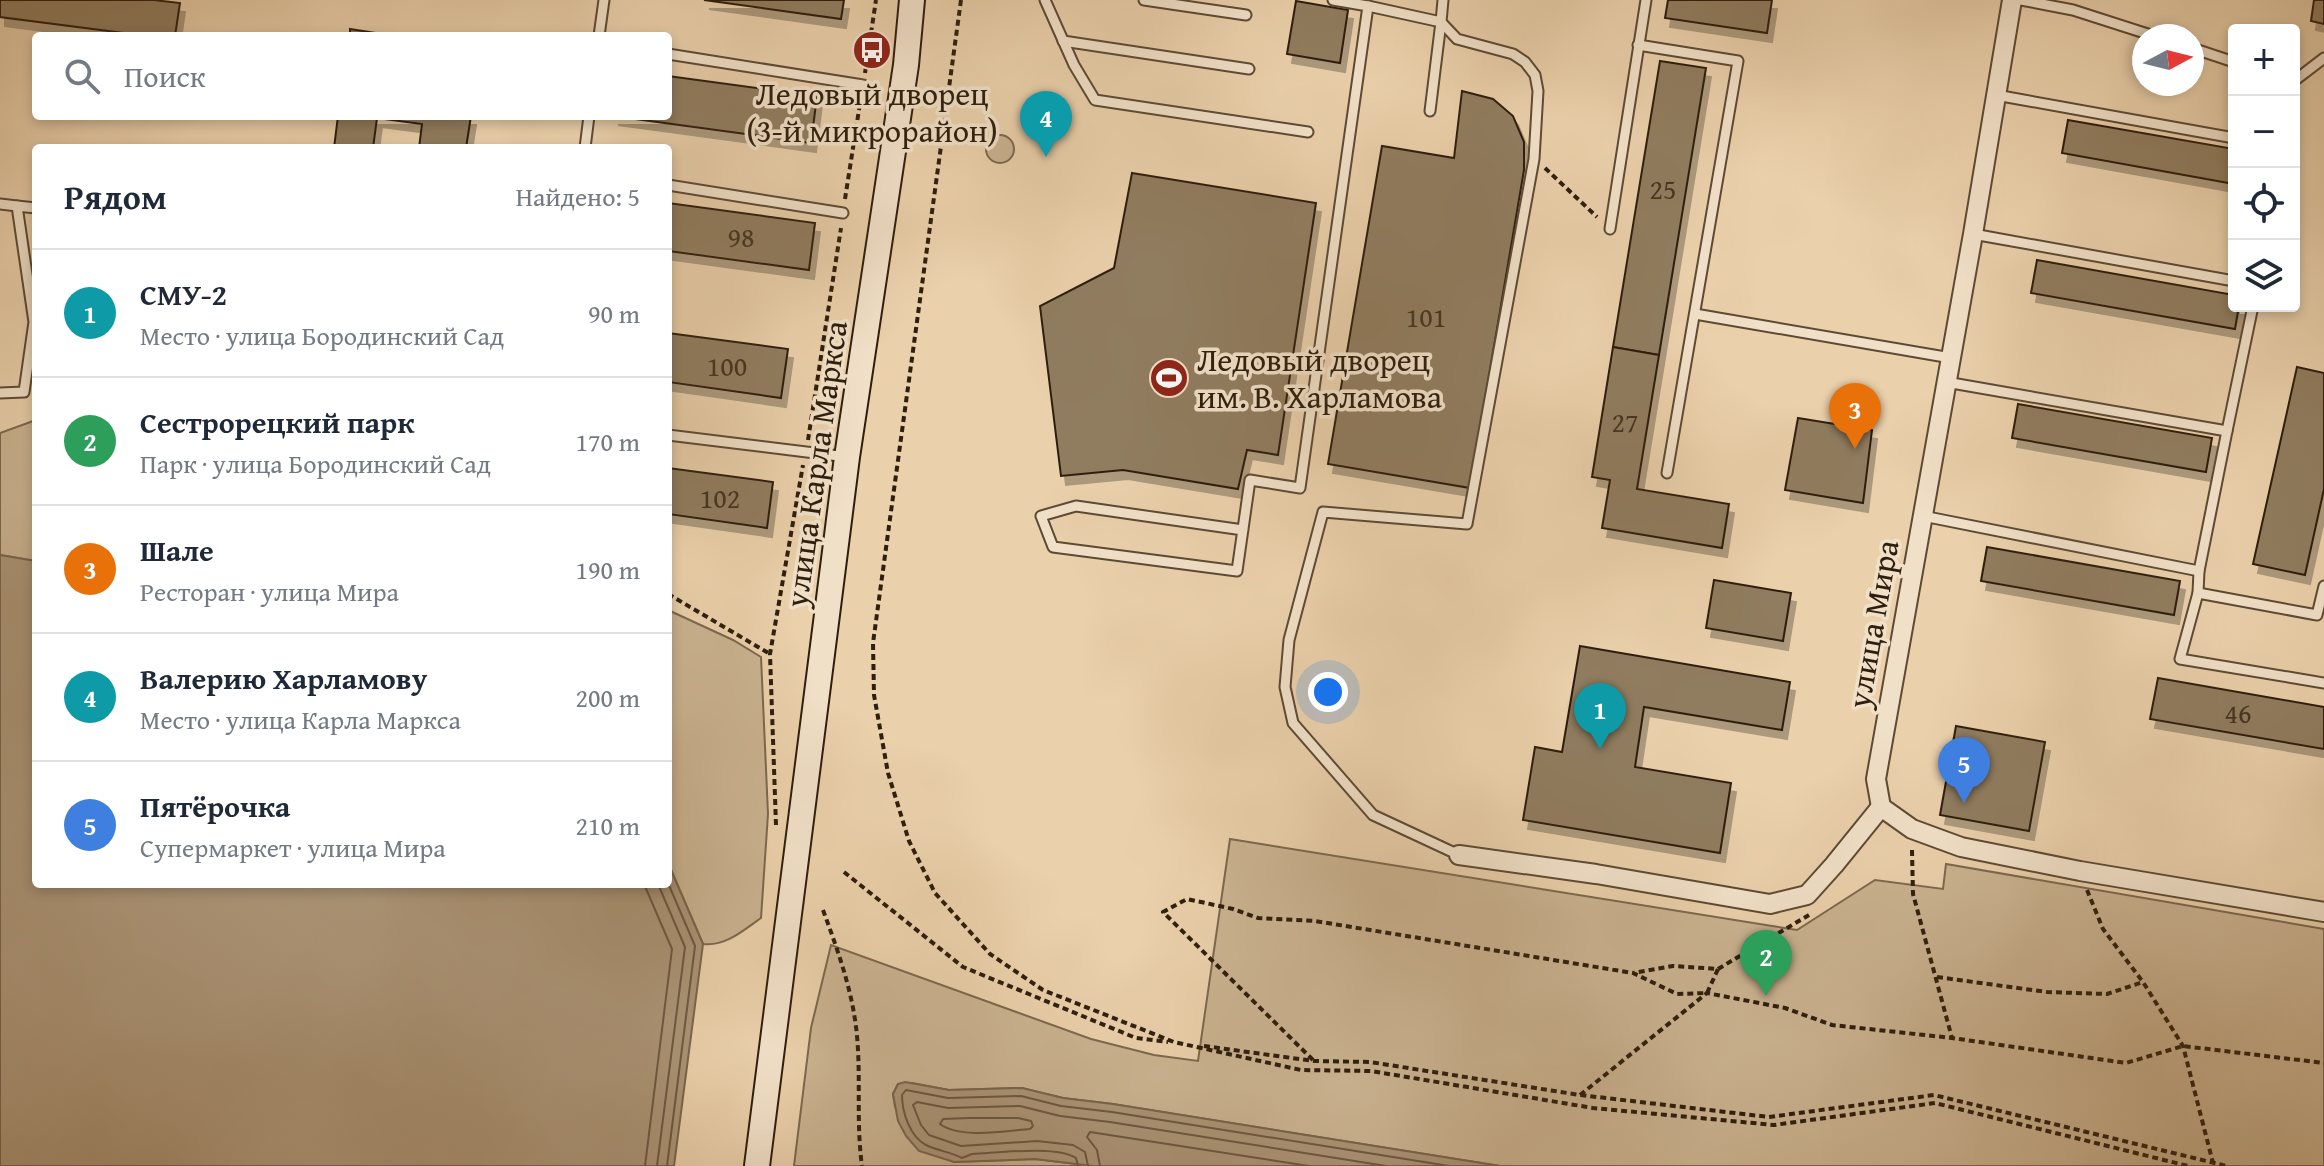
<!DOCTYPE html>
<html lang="ru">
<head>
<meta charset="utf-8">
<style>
  body { margin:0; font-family:"Gentium Book Plus",serif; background:#f6f6f7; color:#1f2937 }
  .controls { position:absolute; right:24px; top:24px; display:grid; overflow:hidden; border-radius:8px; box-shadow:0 4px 12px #0003 }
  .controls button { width:72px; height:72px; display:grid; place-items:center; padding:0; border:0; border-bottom:2px solid #e0e1e3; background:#fff; color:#1f2937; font:40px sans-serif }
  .compass { position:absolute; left:2132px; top:24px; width:72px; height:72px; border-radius:50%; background:#fff; box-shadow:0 4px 12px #0003; rotate:83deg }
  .you { position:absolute; left:1328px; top:692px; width:28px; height:28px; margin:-20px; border:6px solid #fff; border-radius:50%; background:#1a73e8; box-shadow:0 0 0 12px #1a73e833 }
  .badge { display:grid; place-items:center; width:52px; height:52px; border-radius:50%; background:#2563eb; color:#fff; font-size:26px; font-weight:700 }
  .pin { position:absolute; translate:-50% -66px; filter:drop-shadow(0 2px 4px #0008) }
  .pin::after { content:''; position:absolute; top:42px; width:28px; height:24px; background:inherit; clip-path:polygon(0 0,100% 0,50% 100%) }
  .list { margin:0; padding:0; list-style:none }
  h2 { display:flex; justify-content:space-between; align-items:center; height:104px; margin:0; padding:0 32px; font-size:34px }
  h2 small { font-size:26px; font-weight:400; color:#747a83 }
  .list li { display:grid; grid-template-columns:52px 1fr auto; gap:24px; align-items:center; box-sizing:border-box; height:128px; padding:0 32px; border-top:2px solid #e0e1e3 }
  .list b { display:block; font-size:30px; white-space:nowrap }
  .list p { margin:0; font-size:26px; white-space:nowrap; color:#747a83 }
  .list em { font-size:26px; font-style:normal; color:#747a83 }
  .icon { flex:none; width:44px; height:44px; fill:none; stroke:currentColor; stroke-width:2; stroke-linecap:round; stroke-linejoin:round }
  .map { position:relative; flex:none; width:2324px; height:1166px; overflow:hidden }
  .search { position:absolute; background:#fff; box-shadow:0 4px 12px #0003; left:32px; top:32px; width:640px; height:88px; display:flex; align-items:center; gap:20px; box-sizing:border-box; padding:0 28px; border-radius:8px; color:#747a83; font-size:30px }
  .panel { position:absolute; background:#fff; box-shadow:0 4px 12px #0003; left:32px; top:144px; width:640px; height:744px; border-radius:8px }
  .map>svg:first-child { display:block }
  .green { fill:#cab290; stroke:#7c684e; stroke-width:2 }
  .water { fill:#aa9375; stroke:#78644b; stroke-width:2 }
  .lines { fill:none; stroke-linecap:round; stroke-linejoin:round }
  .shore { stroke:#6c5841; stroke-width:2 }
  .building { fill:#907b5f; stroke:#2e1e0d; stroke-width:2; filter:url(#shadow) }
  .lane-casing { stroke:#5d4a34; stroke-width:13 }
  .street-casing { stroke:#5d4a34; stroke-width:22 }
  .secondary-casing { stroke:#2e1e0d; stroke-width:28 }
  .path { stroke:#2e1e0d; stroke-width:4; stroke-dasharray:6 4; stroke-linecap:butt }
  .lane { stroke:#f1e0c8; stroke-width:9 }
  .street { stroke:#f1e0c8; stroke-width:18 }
  .secondary { stroke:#f1e0c8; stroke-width:24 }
  .labels { text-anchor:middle; stroke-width:7; stroke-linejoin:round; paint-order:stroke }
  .number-label { font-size:28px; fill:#463522 }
  .poi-label { font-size:32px; fill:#2e1e0d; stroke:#f1e0c8 }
  .street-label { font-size:32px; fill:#2e1e0d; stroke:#f1e0c8 }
</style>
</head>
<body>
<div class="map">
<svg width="2324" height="1166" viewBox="0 0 2324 1166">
  <defs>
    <filter id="shadow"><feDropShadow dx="5" dy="9" stdDeviation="0" flood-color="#0004"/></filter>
  </defs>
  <rect width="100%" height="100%" fill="#ead0ab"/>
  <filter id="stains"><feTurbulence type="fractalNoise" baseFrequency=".0025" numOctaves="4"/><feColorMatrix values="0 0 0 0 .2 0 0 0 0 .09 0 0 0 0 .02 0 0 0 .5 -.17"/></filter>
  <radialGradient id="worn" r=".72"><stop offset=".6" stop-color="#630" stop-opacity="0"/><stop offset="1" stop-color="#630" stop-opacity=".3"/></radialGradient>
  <g class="green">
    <circle cx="1000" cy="149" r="14"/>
    <path d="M36 420V561L0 555V433Z"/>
    <path d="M668 610 733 640 761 657 768 814 761 918C744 930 725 947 703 944L668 863Z"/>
    <path d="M1230 839 1797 930 1875 880 1943 889 1946 864 2324 929V1166H1500L1113 1104 1063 1098 1022 1088 949 1090 912 1083 898 1084 893 1094 895 1107 954 1162 1035 1159 1093 1166H794L811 1028 831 945 1091 1039 1154 1055 1198 1061Z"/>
  </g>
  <g class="water">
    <path d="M0 555 36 561V884H668V863L703 944 674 1166H0Z"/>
    <path d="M905 1082 949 1090 1022 1088 1063 1098 1113 1104 1500 1166H1093L1035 1159 954 1162 919 1151 906 1136 898 1121 893 1094 898 1084Z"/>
  </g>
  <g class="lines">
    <g class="shore">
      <path d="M644 884 672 949 645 1166"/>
      <path d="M969 1118H1018L1031 1121 1033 1126 1030 1129C1005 1131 960 1139 940 1124L943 1119Z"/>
      <path d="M657 1166 685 947 658 884"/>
      <path d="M667 1166 695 946 668 883"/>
      <path d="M1078 1166 1076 1158C1057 1145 997 1153 972 1154L962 1158C951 1152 938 1151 926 1145 910 1137 902 1112 902 1095L906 1090 948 1098 1021 1096 1061 1106 1112 1112 1449 1166"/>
      <path d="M1088 1166 1085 1152 1073 1145 1037 1141 961 1146 929 1135 921 1125 913 1105 917 1102 948 1108 1020 1106 1060 1116 1110 1122 1386 1166"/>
      <path d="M1100 1166 1097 1150 1087 1137 1090 1132 1309 1166"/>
    </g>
  </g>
  <g class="building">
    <path d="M0 0H154L180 3 175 36H147L0 17Z"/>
    <path d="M704 0H844L841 19Z"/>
    <path d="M1668 0H1772L1767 33 1665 18Z"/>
    <path d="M2314 0H2324V24L2311 21Z"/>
    <path d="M1296 1 1348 10 1340 63 1287 54Z"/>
    <path d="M350 29 395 36H350Z"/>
    <path d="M1660 61 1706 68 1659 355 1613 347Z"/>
    <path d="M668 76 817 96 811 143 613 116H668Z"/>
    <path d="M1462 91 1493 99 1513 116 1524 142V170L1470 488 1328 464 1382 146 1454 158Z"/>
    <path d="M338 116H471L466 148H419L422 124 377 118 373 148H334Z"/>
    <path d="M2068 120 2234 149V184L2062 153Z"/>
    <path d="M1132 173 1316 203 1278 455 1247 450 1238 489 1123 470 1061 476 1040 306 1114 268Z"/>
    <path d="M668 203 815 223 809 270 668 251Z"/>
    <path d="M2037 260 2234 295V306H2239L2235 329 2031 293Z"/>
    <path d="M668 333 788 349 781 398 668 382Z"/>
    <path d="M1613 347 1659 355 1637 489 1729 504 1722 548 1602 528 1610 480 1592 477Z"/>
    <path d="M2297 367 2324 373V489L2305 575 2253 564Z"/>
    <path d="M2018 404 2212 438 2206 472 2012 438Z"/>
    <path d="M1798 418 1872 430 1863 503 1785 490Z"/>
    <path d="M668 468 773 482 767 528 668 514Z"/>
    <path d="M1987 547 2180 581 2174 615 1981 581Z"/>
    <path d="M1714 580 1791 593 1783 641 1706 628Z"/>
    <path d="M1580 646 1790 682 1782 730 1644 707 1635 767 1731 783 1720 853 1523 820 1535 747 1562 752Z"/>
    <path d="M2158 678 2324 707V749L2150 719Z"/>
    <path d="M1956 726 2045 742 2029 831 1940 815Z"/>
  </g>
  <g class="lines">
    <defs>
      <g id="lane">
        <path d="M1045 0 1074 65 1095 100 1308 132"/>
        <path d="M1144 0 1246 15"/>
        <path d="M1443 0 1441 22 1457 39 1513 54 1525 62 1535 75 1538 91 1534 159 1467 524 1323 512 1289 640 1285 687 1293 723 1373 815 1459 855"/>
        <path d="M2021 0 2073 10 2154 36"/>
        <path d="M1368 6 1441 22 1430 111"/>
        <path d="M599 36 604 0"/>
        <path d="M1063 41 1249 69"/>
        <path d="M1638 45 1738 61 1667 473"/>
        <path d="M2192 48 2234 62"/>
        <path d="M668 54 863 85"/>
        <path d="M2294 81 2324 58"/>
        <path d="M1996 95 2234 138"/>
        <path d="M585 148 589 116"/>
        <path d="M668 185 843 213"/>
        <path d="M0 204 17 206 34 322 24 392 0 393"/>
        <path d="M17 206 36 208"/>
        <path d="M1610 229 1646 0"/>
        <path d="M1973 234 2234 281"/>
        <path d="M1695 314 1951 358"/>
        <path d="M1946 382 2227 431 2199 571"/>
        <path d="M2227 431 2253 306"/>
        <path d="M668 435 847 457"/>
        <path d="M1923 516 2199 571 2198 593 2180 659 2324 683"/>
        <path d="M1243 530 1076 506 1041 516 1053 547 1237 571 1250 480 1300 488 1368 6 1333 0"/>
        <path d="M2198 593 2317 615 2324 586"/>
      </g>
      <g id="street">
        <path d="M2012 0 1973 234 1876 779 1881 807 1912 829 1961 847 2080 871 2324 912"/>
        <path d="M1459 855 1596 874 1770 904 1807 895 1834 865 1881 807"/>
      </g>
      <path id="secondary" d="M757 1166 847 457 906 65 912 0"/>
    </defs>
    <use href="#lane" class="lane-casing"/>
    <use href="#street" class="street-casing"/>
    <use href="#secondary" class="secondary-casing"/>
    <g class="path">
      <path d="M961 0 873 643 874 695 888 773 909 841 935 893 990 954 1043 990 1174 1042 1301 1070 1371 1071 1593 1108 1774 1125 1935 1103 2188 1166"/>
      <path d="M865 73 876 0"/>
      <path d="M1545 168 1597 217"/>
      <path d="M845 199 861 97"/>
      <path d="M808 440 841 228"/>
      <path d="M668 594 770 654"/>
      <path d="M776 825 770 654 803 465"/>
      <path d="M1912 850 1913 894 1952 1038"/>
      <path d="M844 872 963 967 1136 1038 1168 1042"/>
      <path d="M2087 890 2103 929 2143 982 2183 1046 2213 1163"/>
      <path d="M823 910C838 951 853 992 857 1036 861 1079 856 1123 862 1166"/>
      <path d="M1718 969 1809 915"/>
      <path d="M1937 977 2047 992 2107 994 2143 982"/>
      <path d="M1204 1046 1314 1061 1370 1062 1580 1095 1769 1117 1934 1095 2227 1166"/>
      <path d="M1313 1060 1163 912 1187 899 1233 909 1258 918 1315 921 1633 973 1677 994 1707 993 1718 969 1673 966 1633 973"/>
      <path d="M1580 1095 1707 993 1785 1008 1832 1025 1952 1038 2126 1063 2183 1046 2324 1063"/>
    </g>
    <use href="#lane" class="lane"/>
    <use href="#street" class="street"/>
    <use href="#secondary" class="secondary"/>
  </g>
  <defs>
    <symbol id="bus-disc" viewBox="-11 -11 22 22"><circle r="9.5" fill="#8f2418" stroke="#f1e0c8"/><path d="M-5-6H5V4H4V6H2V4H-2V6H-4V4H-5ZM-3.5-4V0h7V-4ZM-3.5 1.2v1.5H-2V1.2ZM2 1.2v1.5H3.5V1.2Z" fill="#fff"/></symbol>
    <symbol id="stadium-disc" viewBox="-11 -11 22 22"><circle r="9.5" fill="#8f2418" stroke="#f1e0c8"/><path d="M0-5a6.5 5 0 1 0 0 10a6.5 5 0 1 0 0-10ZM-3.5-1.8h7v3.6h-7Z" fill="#fff"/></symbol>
  </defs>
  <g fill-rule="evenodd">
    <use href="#bus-disc" x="850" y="28" width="44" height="44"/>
    <use href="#stadium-disc" x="1147" y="356" width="44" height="44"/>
  </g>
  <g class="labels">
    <g class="number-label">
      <text x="1663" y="199">25</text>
      <text x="741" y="247">98</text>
      <text x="1426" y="327">101</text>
      <text x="727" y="376">100</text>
      <text x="1625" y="432">27</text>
      <text x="720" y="508">102</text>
      <text x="2238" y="723">46</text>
    </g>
    <g class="poi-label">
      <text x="872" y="105">Ледовый дворец<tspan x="872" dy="37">(3-й микрорайон)</tspan></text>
      <text x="1197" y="371" text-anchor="start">Ледовый дворец<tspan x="1197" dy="37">им. В. Харламова</tspan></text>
    </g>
    <g class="street-label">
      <text transform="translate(816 464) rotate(-82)" y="11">улица Карла Маркса</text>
      <text transform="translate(1873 624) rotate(-80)" y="11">улица Мира</text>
    </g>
  </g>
  <rect width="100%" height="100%" filter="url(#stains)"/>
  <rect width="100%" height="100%" fill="url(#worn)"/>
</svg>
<div class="controls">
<button>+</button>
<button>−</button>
<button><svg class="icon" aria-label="locate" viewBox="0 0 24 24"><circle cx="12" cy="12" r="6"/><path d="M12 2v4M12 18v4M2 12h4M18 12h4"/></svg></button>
<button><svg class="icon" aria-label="layers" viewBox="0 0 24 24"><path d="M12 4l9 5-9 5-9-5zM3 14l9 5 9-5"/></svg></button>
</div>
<svg class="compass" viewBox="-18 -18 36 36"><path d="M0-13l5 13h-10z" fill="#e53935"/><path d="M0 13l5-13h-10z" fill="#747a83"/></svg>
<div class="you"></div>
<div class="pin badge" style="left:1600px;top:749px;background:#0f9aa8">1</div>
<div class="pin badge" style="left:1766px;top:996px;background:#2e9e5b">2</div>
<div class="pin badge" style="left:1855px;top:449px;background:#e8710a">3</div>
<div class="pin badge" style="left:1046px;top:157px;background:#0f9aa8">4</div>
<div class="pin badge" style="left:1964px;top:803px;background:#3f7fe0">5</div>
<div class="search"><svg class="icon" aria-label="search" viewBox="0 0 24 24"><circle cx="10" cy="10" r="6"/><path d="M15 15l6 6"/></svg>Поиск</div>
<section class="panel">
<h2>Рядом<small>Найдено: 5</small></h2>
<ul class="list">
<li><span class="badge" style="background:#0f9aa8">1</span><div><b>СМУ-2</b><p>Место · улица Бородинский Сад</p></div><em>90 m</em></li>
<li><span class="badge" style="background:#2e9e5b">2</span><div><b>Сестрорецкий парк</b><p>Парк · улица Бородинский Сад</p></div><em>170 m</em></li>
<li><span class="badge" style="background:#e8710a">3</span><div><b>Шале</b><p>Ресторан · улица Мира</p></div><em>190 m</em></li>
<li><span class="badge" style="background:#0f9aa8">4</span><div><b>Валерию Харламову</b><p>Место · улица Карла Маркса</p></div><em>200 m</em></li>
<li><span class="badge" style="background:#3f7fe0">5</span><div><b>Пятёрочка</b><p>Супермаркет · улица Мира</p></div><em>210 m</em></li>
</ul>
</section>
</div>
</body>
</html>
